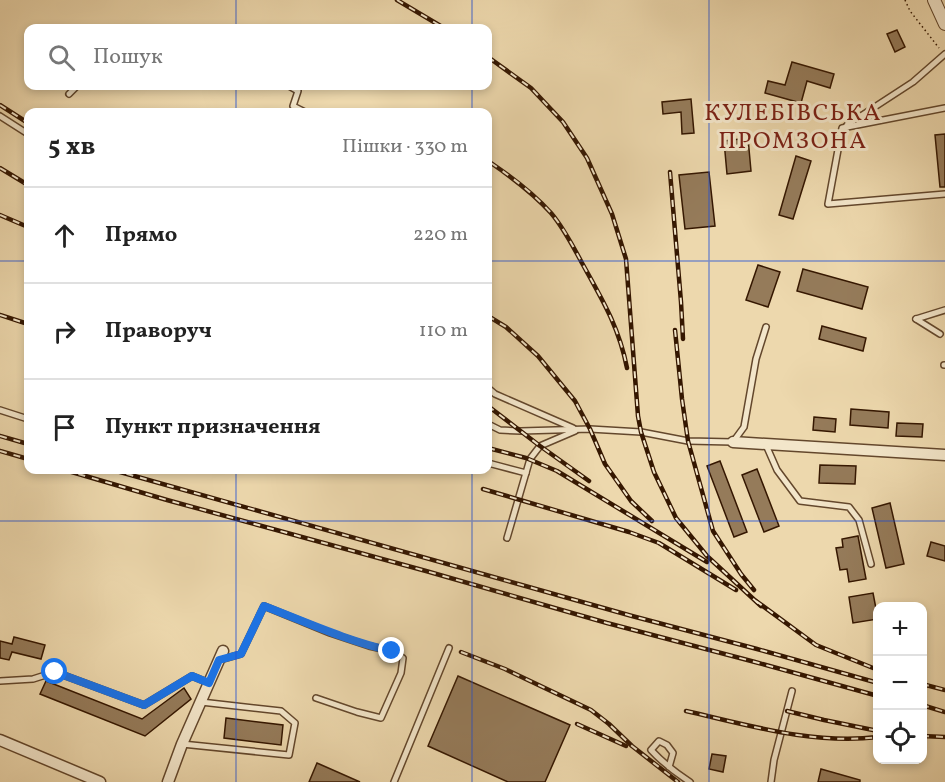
<!DOCTYPE html>
<html lang="uk">
<head>
<meta charset="utf-8">
<style>
  body { margin:0; font-family:Vollkorn,serif; background:#f2f2f2; color:#222 }
  .controls { position:absolute; right:18px; bottom:18px; display:grid; overflow:hidden; border-radius:12px; box-shadow:0 3px 9px #0003 }
  .controls button { width:54px; height:54px; display:grid; place-items:center; padding:0; border:0; border-bottom:2px solid #e0e0e0; background:#fff; color:#222; font:30px sans-serif }
  .stop { position:absolute; width:18px; height:18px; margin:-14px; border:4px solid #1a73e8; border-radius:50%; background:#fff }
  .stop.end { background:#1a73e8; border-color:#fff; box-shadow:0 2px 6px #0008 }
  .list { margin:0; padding:0; list-style:none }
  h2 { display:flex; justify-content:space-between; align-items:center; height:78px; margin:0; padding:0 24px; font-size:26px }
  h2 small { font-size:20px; font-weight:400; color:#767676 }
  .list li { display:grid; grid-template-columns:39px 1fr auto; gap:18px; align-items:center; box-sizing:border-box; height:96px; padding:0 24px; border-top:2px solid #e0e0e0 }
  .list b { display:block; font-size:22px; white-space:nowrap }
  .list em { font-size:20px; font-style:normal; color:#767676 }
  .icon { flex:none; width:33px; height:33px; fill:none; stroke:currentColor; stroke-width:2; stroke-linecap:round; stroke-linejoin:round }
  .map { position:relative; flex:none; width:945px; height:782px; overflow:hidden }
  .search { position:absolute; background:#fff; box-shadow:0 3px 9px #0003; left:24px; top:24px; width:468px; height:66px; display:flex; align-items:center; gap:15px; box-sizing:border-box; padding:0 21px; border-radius:12px; color:#767676; font-size:22px }
  .panel { position:absolute; background:#fff; box-shadow:0 3px 9px #0003; left:24px; top:108px; width:468px; height:366px; border-radius:12px }
  .map>svg:first-child { display:block }
  .building { fill:#957b5a; stroke:#351701; stroke-width:1.5 }
  .lines { fill:none; stroke-linecap:round; stroke-linejoin:round }
  .service-casing { stroke:#63472c; stroke-width:8 }
  .minor-casing { stroke:#63472c; stroke-width:13 }
  .tertiary-casing { stroke:#63472c; stroke-width:14 }
  .path { stroke:#351701; stroke-width:1.5; stroke-dasharray:1.5 3; stroke-linecap:butt }
  .service { stroke:#f3e6ca; stroke-width:5 }
  .minor { stroke:#f3e6ca; stroke-width:10 }
  .tertiary { stroke:#f3e6ca; stroke-width:12 }
  .rail-casing { stroke:#351701; stroke-width:4.5 }
  .rail { stroke:#f3e6ca; stroke-width:2; stroke-dasharray:7; stroke-linecap:butt }
  .route { stroke:#1a73e8; stroke-width:8 }
  .grid { fill:none; stroke:#1d4ed8; stroke-width:1.5; stroke-opacity:0.55 }
  .labels { text-anchor:middle; stroke-width:6; stroke-linejoin:round; paint-order:stroke }
  .quarter-label { font-size:24px; letter-spacing:1.5px; fill:#7a1f14; stroke:#f3e6ca }
</style>
</head>
<body>
<div class="map">
<svg width="945" height="782" viewBox="0 0 945 782">
  <rect width="100%" height="100%" fill="#edd8ad"/>
  <filter id="stains"><feTurbulence type="fractalNoise" baseFrequency=".00333" numOctaves="4"/><feColorMatrix values="0 0 0 0 .2 0 0 0 0 .09 0 0 0 0 .02 0 0 0 .5 -.17"/></filter>
  <radialGradient id="worn" r=".72"><stop offset=".6" stop-color="#630" stop-opacity="0"/><stop offset="1" stop-color="#630" stop-opacity=".3"/></radialGradient>
  <g class="building">
    <path d="M897 30 905 47 895 52 887 34Z"/>
    <path d="M792 62 834 74 830 88 807 81 801 103 765 93 768 81 785 85Z"/>
    <path d="M691 99 694 133 682 134 681 112 663 114 662 102Z"/>
    <path d="M945 134V187H940L935 135Z"/>
    <path d="M748 138 751 171 727 174 724 141Z"/>
    <path d="M796 156 811 161 793 219 779 215Z"/>
    <path d="M709 172 715 226 685 229 679 175Z"/>
    <path d="M758 265 780 272 768 307 746 300Z"/>
    <path d="M803 269 868 287 862 309 797 291Z"/>
    <path d="M822 326 866 338 863 351 819 339Z"/>
    <path d="M851 409 889 412 888 428 850 425Z"/>
    <path d="M814 417 836 419 835 432 813 430Z"/>
    <path d="M897 423 923 424 922 437 896 436Z"/>
    <path d="M720 461 747 532 734 537 707 466Z"/>
    <path d="M820 465 856 466 855 484 819 483Z"/>
    <path d="M757 469 779 526 764 532 742 475Z"/>
    <path d="M890 503 904 564 886 568 872 508Z"/>
    <path d="M858 536 866 579 849 582 847 569 840 570 836 548 843 547 842 539Z"/>
    <path d="M931 542 945 546V561L927 556Z"/>
    <path d="M873 593 878 619 853 623 849 597Z"/>
    <path d="M14 637 45 645 41 659 12 652 9 660 0 658V641L12 644Z"/>
    <path d="M458 676 570 725 545 782H508L428 746Z"/>
    <path d="M46 681 142 719 184 688 191 699 145 736 40 694Z"/>
    <path d="M226 718 283 725 281 745 224 738Z"/>
    <path d="M712 754 726 756 723 772 709 769Z"/>
    <path d="M317 763 360 782H309Z"/>
    <path d="M821 769 860 780V782H818Z"/>
  </g>
  <g class="lines">
    <defs>
      <g id="service">
        <path d="M289 86 298 91 293 106 305 112"/>
        <path d="M69 94 77 86"/>
        <path d="M945 108 842 128 828 204 945 194"/>
        <path d="M0 116 28 134"/>
        <path d="M847 125 913 82 945 54"/>
        <path d="M916 319 945 310"/>
        <path d="M916 319 940 334"/>
        <path d="M944 365H945"/>
        <path d="M488 388 495 394 573 428"/>
        <path d="M0 410 28 419"/>
        <path d="M488 424 500 430 521 431 590 429 641 432 688 441 733 442 744 427 756 359 766 327"/>
        <path d="M766 445 777 470 800 501 849 507 859 520 871 564"/>
        <path d="M488 463 526 473"/>
        <path d="M507 538 530 459 540 446 575 431"/>
        <path d="M220 660 241 654 264 606 330 633 369 646 392 651 403 658 401 673 381 718 357 712 316 698"/>
        <path d="M0 681 33 679 55 672 144 705 192 676 209 683"/>
        <path d="M182 744 289 755 295 723 281 711 201 702"/>
        <path d="M669 767 673 753 667 745 659 741 651 750C663 763 676 773 690 782"/>
        <path d="M394 782 449 648"/>
        <path d="M771 782 774 760 792 691"/>
      </g>
      <g id="minor">
        <path d="M733 442 945 455"/>
        <path d="M0 740 100 782"/>
        <path d="M168 782 182 744 223 651"/>
      </g>
      <path id="tertiary" d="M934 0 945 24"/>
    </defs>
    <use href="#service" class="service-casing"/>
    <use href="#minor" class="minor-casing"/>
    <use href="#tertiary" class="tertiary-casing"/>
    <path class="path" d="M905 0 910 11 939 48"/>
    <use href="#service" class="service"/>
    <use href="#minor" class="minor"/>
    <use href="#tertiary" class="tertiary"/>
    <defs>
      <g id="rail">
        <path d="M397 0 444 28"/>
        <path d="M488 57 531 88 563 122 587 158 612 214 626 259 638 416 641 432 654 472 676 518 707 556 761 606"/>
        <path d="M0 105 28 123"/>
        <path d="M491 163C513 178 533 193 551 213 563 227 573 246 582 263 602 299 619 327 627 368"/>
        <path d="M0 168 28 185"/>
        <path d="M670 172 681 302 683 339"/>
        <path d="M0 215 28 227"/>
        <path d="M0 315 28 324"/>
        <path d="M488 316 506 327 538 356 575 401 590 429 605 464 631 501 652 521"/>
        <path d="M675 330 682 399 688 441 713 531 741 574 754 590"/>
        <path d="M488 406 540 446 589 481"/>
        <path d="M0 436 28 444"/>
        <path d="M488 448 526 458 557 471 707 562"/>
        <path d="M0 451 28 459"/>
        <path d="M65 470 167 500 426 571 607 623 755 662 878 696"/>
        <path d="M113 470 632 616 757 649 878 683"/>
        <path d="M483 489 629 532 659 543 736 590"/>
        <path d="M756 601 816 645 878 670"/>
        <path d="M461 652 505 669 591 710 609 724 632 746 678 782"/>
        <path d="M922 684 945 690"/>
        <path d="M922 705 945 712"/>
        <path d="M686 711C748 725 813 745 878 737"/>
        <path d="M787 711 824 720 878 731"/>
        <path d="M577 724 626 746"/>
        <path d="M922 736 945 737"/>
      </g>
    </defs>
    <use href="#rail" class="rail-casing"/>
    <use href="#rail" class="rail"/>
  </g>
  <g class="lines">
    <path class="route" d="M55 672 144 705 192 676 209 683 219 660 241 654 264 606C306 622 347 641 392 651"/>
  </g>
  <path class="grid" d="M236 0V28M472 0V28M709 0V782M236 86V112M472 86V112M0 261H28M488 261H945M236 470V782M472 470V782M0 521H945"/>
  <g class="labels">
    <g class="quarter-label">
      <text x="793" y="120">КУЛЕБІВСЬКА<tspan x="793" dy="28">ПРОМЗОНА</tspan></text>
    </g>
  </g>
  <rect width="100%" height="100%" filter="url(#stains)"/>
  <rect width="100%" height="100%" fill="url(#worn)"/>
</svg>
<div class="controls">
<button>+</button>
<button>−</button>
<button><svg class="icon" aria-label="locate" viewBox="0 0 24 24"><circle cx="12" cy="12" r="6"/><path d="M12 2v4M12 18v4M2 12h4M18 12h4"/></svg></button>
</div>
<div class="stop" style="left:55px;top:672px"></div>
<div class="stop end" style="left:392px;top:651px"></div>
<div class="search"><svg class="icon" aria-label="search" viewBox="0 0 24 24"><circle cx="10" cy="10" r="6"/><path d="M15 15l6 6"/></svg>Пошук</div>
<section class="panel">
<h2>5 хв<small>Пішки · 330 m</small></h2>
<ul class="list">
<li><svg class="icon" aria-label="ahead" viewBox="0 0 24 24"><path d="M12 20V5M6 11l6-6 6 6"/></svg><div><b>Прямо</b></div><em>220 m</em></li>
<li><svg class="icon" aria-label="right" viewBox="0 0 24 24"><path d="M7 20v-9h11M14 6l5 5-5 5"/></svg><div><b>Праворуч</b></div><em>110 m</em></li>
<li><svg class="icon" aria-label="arrive" viewBox="0 0 24 24"><path d="M6 21V4h12l-3 4 3 4H6"/></svg><div><b>Пункт призначення</b></div></li>
</ul>
</section>
</div>
</body>
</html>
